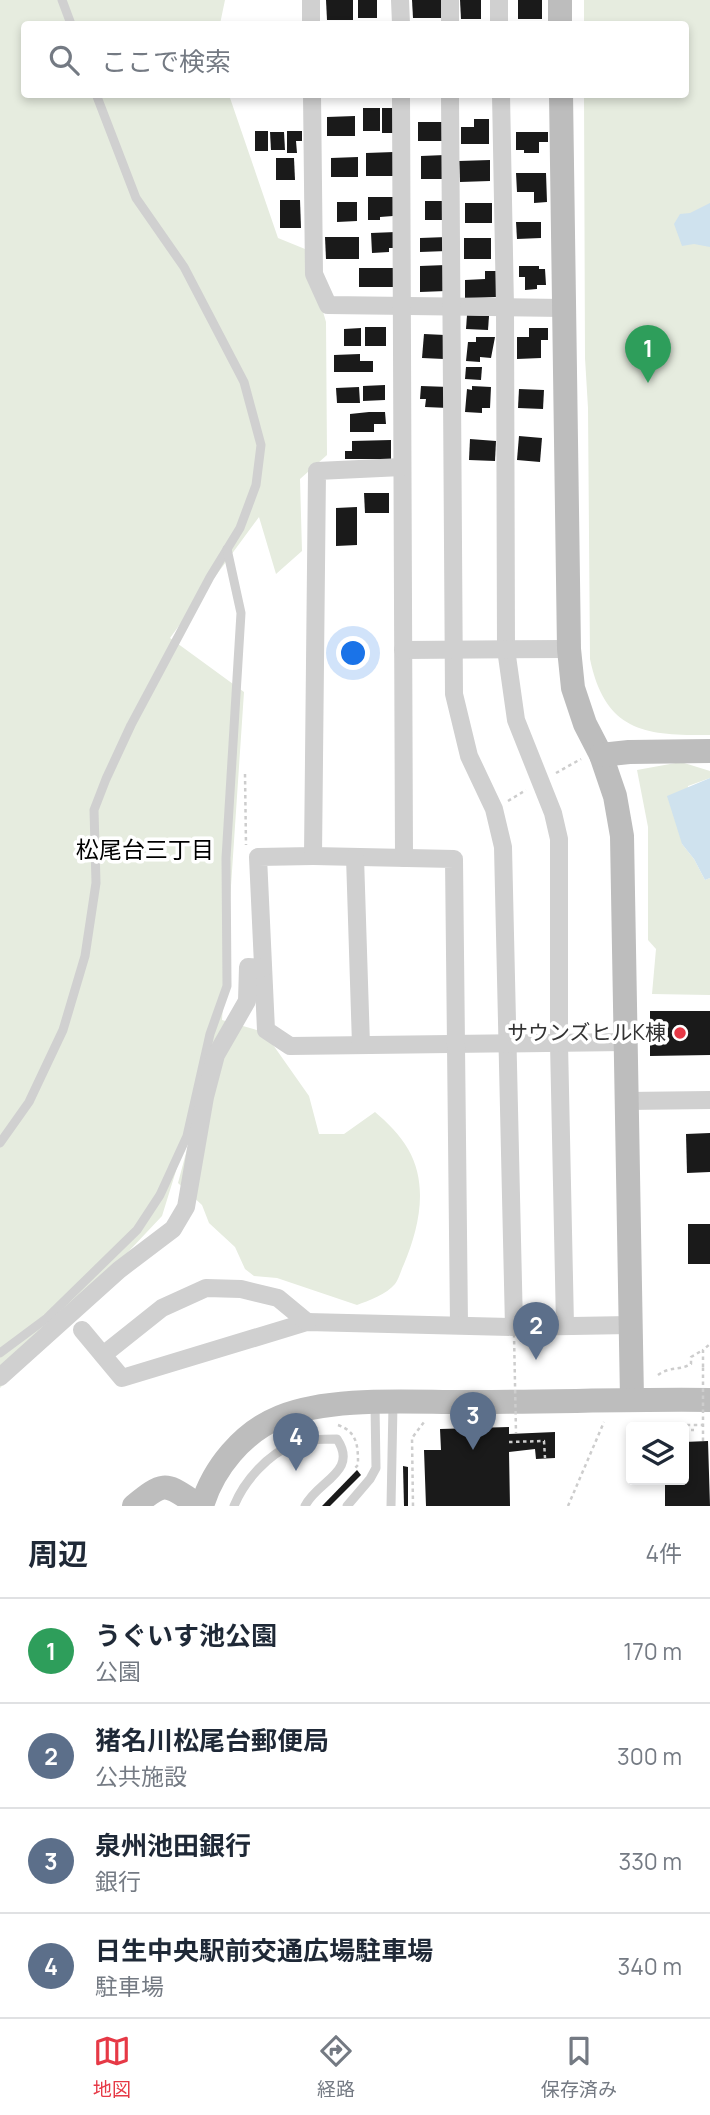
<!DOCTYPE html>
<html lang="ja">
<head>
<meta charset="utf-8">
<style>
  body { margin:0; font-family:Manrope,"Noto Sans JP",sans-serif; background:#f2f2f3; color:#1f2937 }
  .controls { position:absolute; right:21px; bottom:21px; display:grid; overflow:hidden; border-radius:7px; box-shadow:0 4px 10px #0003 }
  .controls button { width:63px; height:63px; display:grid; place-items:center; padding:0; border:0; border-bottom:2px solid #e0e1e3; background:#fff; color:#1f2937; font:35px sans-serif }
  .you { position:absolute; left:354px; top:654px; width:24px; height:24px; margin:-18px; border:5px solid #fff; border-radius:50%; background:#1a73e8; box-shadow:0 0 0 10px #1a73e833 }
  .badge { display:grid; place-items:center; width:46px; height:46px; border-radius:50%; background:#e63946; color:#fff; font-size:23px; font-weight:700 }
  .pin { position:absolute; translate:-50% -58px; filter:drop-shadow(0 2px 4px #0008) }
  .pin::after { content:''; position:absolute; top:37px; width:24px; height:21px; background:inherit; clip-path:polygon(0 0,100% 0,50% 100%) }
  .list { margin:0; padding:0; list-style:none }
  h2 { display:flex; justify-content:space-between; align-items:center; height:91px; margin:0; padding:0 28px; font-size:30px }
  h2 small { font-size:23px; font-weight:400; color:#747a83 }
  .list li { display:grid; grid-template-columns:46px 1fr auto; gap:21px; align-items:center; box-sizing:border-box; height:105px; padding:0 28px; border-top:2px solid #e0e1e3 }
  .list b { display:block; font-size:26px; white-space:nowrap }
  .list p { margin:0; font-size:23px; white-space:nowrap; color:#747a83 }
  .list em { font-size:23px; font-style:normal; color:#747a83 }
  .icon { flex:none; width:38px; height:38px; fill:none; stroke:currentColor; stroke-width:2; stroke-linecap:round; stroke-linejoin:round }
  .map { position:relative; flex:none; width:710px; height:1506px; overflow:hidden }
  .search { position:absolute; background:#fff; box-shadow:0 4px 10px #0003; left:21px; right:21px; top:21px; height:77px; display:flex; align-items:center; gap:18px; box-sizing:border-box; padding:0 24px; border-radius:7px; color:#747a83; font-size:26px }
  .sheet { height:511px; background:#fff }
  nav { display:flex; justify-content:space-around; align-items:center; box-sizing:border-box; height:98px; border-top:2px solid #e0e1e3; background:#fff; font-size:19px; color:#747a83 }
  nav a { display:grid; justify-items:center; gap:4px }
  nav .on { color:#e63946 }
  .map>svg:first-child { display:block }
  .green { fill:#e6ecdf }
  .water { fill:#cfe2ee }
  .building { fill:#1a1a1a }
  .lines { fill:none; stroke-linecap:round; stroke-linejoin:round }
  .path { stroke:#cdcdcd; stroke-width:2.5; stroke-dasharray:3.5 3.5; stroke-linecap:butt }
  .lane { stroke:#d0d0d0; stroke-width:9 }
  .street { stroke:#d0d0d0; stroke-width:18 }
  .secondary { stroke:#bdbdbd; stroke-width:24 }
  .path-bridge { stroke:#cdcdcd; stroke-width:2.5; stroke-dasharray:3.5 3.5; stroke-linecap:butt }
  .poi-dot { fill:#e63946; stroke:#fff; stroke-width:2.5 }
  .labels { text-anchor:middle; stroke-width:7; stroke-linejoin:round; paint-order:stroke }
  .poi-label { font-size:21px; fill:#333; stroke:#fff; text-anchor:end }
  .neighbourhood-label { font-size:23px; fill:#000; stroke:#fff }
</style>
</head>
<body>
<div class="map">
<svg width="710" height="1506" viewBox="0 0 710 1506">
  <rect width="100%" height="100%" fill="#fff"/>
  <g class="green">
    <path d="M0 0H225L220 24H24V94L229 95 278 238 305 249 326 322 327 455 300 479 302 551 276 574 259 517 170 638 244 692 222 1020 264 1032 309 1096 319 1134H344L375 1112C387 1122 400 1135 408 1149 429 1185 419 1228 404 1264 401 1270 399 1279 395 1284 387 1294 368 1301 357 1305L277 1278 254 1276 245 1269 235 1247 209 1223 202 1205 178 1183 214 1048 162 1216 0 1388Z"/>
    <path d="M584 0H710V735C644 736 605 731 590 659L588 408 585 358 584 95 686 94V24H584Z"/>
    <path d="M681 762 710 771V778L688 786 682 844 694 859 705 880 710 878V995L652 994 656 949 648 940V827L637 770Z"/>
  </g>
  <g class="water">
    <path d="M710 203V247L694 244 682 246 674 224 680 214 690 213Z"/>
    <path d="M710 778V878L705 880 694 859 682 844 667 796Z"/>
  </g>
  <g class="building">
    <path d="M326 0H353V20H327Z"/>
    <rect x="358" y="0" width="19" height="18"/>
    <path d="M412 0H441V18H413Z"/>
    <path d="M460 0H481V19H461Z"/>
    <rect x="518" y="0" width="24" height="19"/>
    <rect x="363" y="108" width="17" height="23"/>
    <rect x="382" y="108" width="11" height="25"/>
    <path d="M355 116V136H327V117Z"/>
    <path d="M474 119H489V144H461V127H474Z"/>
    <path d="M418 122H444L445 141H418Z"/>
    <rect x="255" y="131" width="13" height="20"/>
    <path d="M287 131H302V141H296L297 153H287Z"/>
    <path d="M270 132H284L285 150H271Z"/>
    <path d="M516 132H548V142H539V153H524V150H516Z"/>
    <path d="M394 152V176H366V153Z"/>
    <path d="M445 155V179H421V156Z"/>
    <path d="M358 157V177H331V158Z"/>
    <path d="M276 158H294L295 180H276Z"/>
    <path d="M490 160V181L460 182 459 161Z"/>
    <path d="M516 173H546L547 202 534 203V192H517Z"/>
    <path d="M368 197H393V216L380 217V220H368Z"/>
    <path d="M280 200H300L301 228H280Z"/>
    <rect x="425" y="201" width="20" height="19"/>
    <path d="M337 202H357V221L337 222Z"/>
    <rect x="465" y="203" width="27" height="20"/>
    <path d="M516 222H541V238L517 239Z"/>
    <path d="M396 232 397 248H389V252L372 253 371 233Z"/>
    <path d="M325 237H359V259H326Z"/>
    <path d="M447 237V251L420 252V238Z"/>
    <rect x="464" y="238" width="27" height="21"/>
    <path d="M446 265V291L420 292V266Z"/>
    <path d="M519 266H539V269H545L546 285H537V289L525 290V277H519Z"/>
    <rect x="359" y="268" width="35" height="19"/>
    <path d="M485 271H498V297L465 298V280L485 279Z"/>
    <path d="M467 315 489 316 488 330 466 329Z"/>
    <rect x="365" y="327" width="21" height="19"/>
    <path d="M361 328V346H344V329Z"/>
    <path d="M529 328H548V340H541V358L517 359V337H529Z"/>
    <path d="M424 334 445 335 444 359 422 358Z"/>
    <path d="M476 337H495L491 358 480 357V362L466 361 468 342H476Z"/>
    <path d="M360 354V361H373V372H334V355Z"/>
    <path d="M466 367H482L481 380 465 379Z"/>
    <path d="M385 385V400L363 401V386Z"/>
    <path d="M421 386 449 387 448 408 425 407 426 399H420Z"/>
    <path d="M472 386 491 387 490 408H482V413L465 412 467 389 472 390Z"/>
    <path d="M359 387 360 403H337L336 388Z"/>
    <path d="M519 389 544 390 543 409 518 408Z"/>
    <path d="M369 412H385L386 424H374V432H350V414Z"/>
    <path d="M519 436 542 438 540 462 517 460Z"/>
    <path d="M470 439 496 441 495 461 469 460Z"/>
    <path d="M391 440V459H345V451H352V441Z"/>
    <path d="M364 493H389V513H365Z"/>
    <path d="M357 507V545L336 546V508Z"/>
    <path d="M650 1011H710V1055L650 1056Z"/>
    <path d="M710 1133V1172L687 1173 686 1134Z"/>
    <rect x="688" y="1224" width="22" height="40"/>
    <path d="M509 1427V1434L555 1432V1458L536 1459 535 1449 509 1452 510 1506H426L424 1450H441L440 1429Z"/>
    <path d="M708 1441 710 1506H665V1485H679V1480H684V1442Z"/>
    <path d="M403 1466 408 1467V1506H404Z"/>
    <path d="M357 1470 361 1475 330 1506H322Z"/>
  </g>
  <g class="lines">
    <g class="path">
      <path d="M556 773 581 759"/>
      <path d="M245 774 246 845"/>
      <path d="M508 801 526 790"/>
      <path d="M703 1367V1350L710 1344"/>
      <path d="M658 1375C670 1366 679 1371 691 1364V1357L703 1350"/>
      <path d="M338 1425C358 1432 358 1447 358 1465L353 1470"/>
      <path d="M683 1427 682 1425H703"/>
      <path d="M684 1430H694"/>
      <path d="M509 1442 544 1441 545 1458"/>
      <path d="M413 1506 412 1438 424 1422"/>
      <path d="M568 1506 604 1422"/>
    </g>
    <g class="lane">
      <path d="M62 0 71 24"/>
      <path d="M0 1143 29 1102 63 1030 85 956 96 883 94 810 106 779 131 725 210 577 240 528 256 485 261 445 244 382 184 267 136 198 96 94"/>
      <path d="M0 1353 47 1318 137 1230 160 1195 187 1136 210 1034 227 986 226 858 241 613 227 549"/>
      <path d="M234 1506C244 1481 268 1454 294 1444 308 1439 323 1439 337 1439 359 1472 317 1481 305 1506"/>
      <path d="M347 1506 370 1479 376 1468 375 1405"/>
      <path d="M391 1506 393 1405"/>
    </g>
    <g class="street">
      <path d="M311 0V24"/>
      <path d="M400 0 401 24"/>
      <path d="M450 0V24"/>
      <path d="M499 0V24"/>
      <path d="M312 94 314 274 328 305 563 308"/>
      <path d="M401 94 404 858"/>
      <path d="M450 94 454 694 469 756 494 809 503 847 514 1327"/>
      <path d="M501 94 505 307 506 649 516 720 553 813 559 839V1043L565 1325"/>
      <path d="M402 467 317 471 313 856 258 857 266 1030 290 1046 625 1042"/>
      <path d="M403 650 569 649"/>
      <path d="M313 856 454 859 459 1325"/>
      <path d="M355 857 361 1045"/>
      <path d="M626 1101 710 1100"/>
      <path d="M82 1330 122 1378 307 1322 514 1327 630 1325"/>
      <path d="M103 1355 162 1308 206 1288 241 1289 278 1298 307 1322"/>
      <path d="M0 1377 119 1270 173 1229 186 1207 205 1097 216 1055 247 1001 248 967 263 968"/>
    </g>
    <g class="secondary">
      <path d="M560 0V24"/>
      <path d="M561 94 569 649 573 688 585 724 601 755 615 796 622 836 632 1399"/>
      <path d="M601 755 629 752 710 751"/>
      <path d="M134 1506C167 1479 165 1484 200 1506"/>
      <path d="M202 1506C213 1468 243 1432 280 1417 334 1395 417 1403 476 1402 554 1402 632 1399 710 1400"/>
    </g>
    <g class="path-bridge">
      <path d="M514 1334 516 1433"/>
      <path d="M703 1441V1367"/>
    </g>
  </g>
  <circle class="poi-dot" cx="680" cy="1033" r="7"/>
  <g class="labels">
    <g class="poi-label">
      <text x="666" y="1040">サウンズヒルK棟</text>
    </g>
    <g class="neighbourhood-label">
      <text x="145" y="858">松尾台三丁目</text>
    </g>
  </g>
</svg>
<div class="controls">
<button><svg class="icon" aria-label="layers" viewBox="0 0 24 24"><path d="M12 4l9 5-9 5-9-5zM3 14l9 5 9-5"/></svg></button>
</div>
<div class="you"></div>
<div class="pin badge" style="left:648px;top:383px;background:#2e9e5b">1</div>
<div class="pin badge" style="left:536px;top:1360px;background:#5c6f8a">2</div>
<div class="pin badge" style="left:473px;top:1450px;background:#5c6f8a">3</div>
<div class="pin badge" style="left:296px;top:1471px;background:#5c6f8a">4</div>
<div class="search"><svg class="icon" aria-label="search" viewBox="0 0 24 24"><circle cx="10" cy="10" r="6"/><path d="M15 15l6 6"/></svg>ここで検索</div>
</div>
<section class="sheet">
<h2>周辺<small>4件</small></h2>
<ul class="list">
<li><span class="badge" style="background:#2e9e5b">1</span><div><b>うぐいす池公園</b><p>公園</p></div><em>170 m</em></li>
<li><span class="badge" style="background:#5c6f8a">2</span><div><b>猪名川松尾台郵便局</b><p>公共施設</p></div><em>300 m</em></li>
<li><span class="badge" style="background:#5c6f8a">3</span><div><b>泉州池田銀行</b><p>銀行</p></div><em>330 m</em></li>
<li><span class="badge" style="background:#5c6f8a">4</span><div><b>日生中央駅前交通広場駐車場</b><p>駐車場</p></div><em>340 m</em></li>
</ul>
</section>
<nav>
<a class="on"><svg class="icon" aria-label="map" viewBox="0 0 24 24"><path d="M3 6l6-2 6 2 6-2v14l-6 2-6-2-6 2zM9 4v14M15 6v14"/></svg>地図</a>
<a><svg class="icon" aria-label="directions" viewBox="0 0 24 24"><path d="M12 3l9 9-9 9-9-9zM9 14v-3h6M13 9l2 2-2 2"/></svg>経路</a>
<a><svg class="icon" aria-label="saved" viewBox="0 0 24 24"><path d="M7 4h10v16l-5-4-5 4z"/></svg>保存済み</a>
</nav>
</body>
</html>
